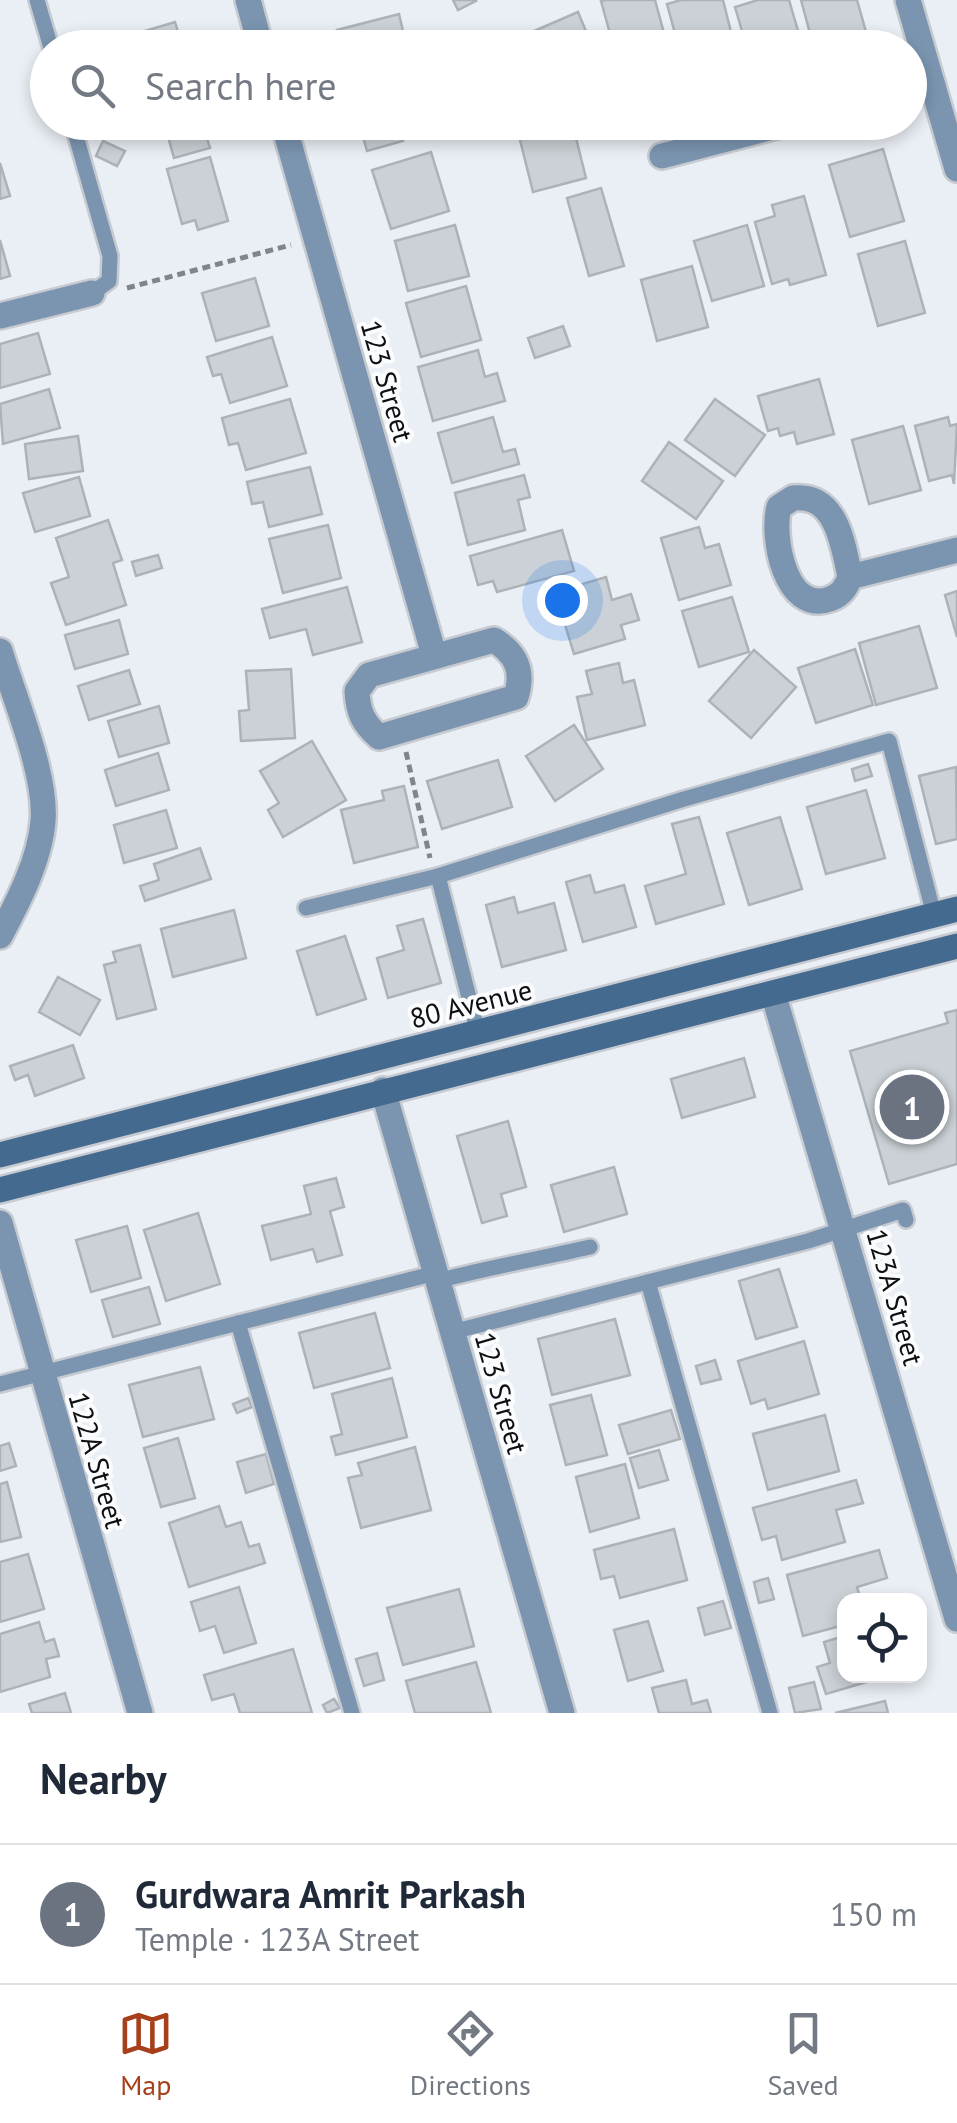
<!DOCTYPE html>
<html lang="en">
<head>
<meta charset="utf-8">
<style>
  body { margin:0; font-family:"PT Sans",sans-serif; background:#f2f2f3; color:#1f2937 }
  .controls { position:absolute; right:30px; bottom:30px; display:grid; overflow:hidden; border-radius:20px; box-shadow:0 5px 15px #0003 }
  .controls button { width:90px; height:90px; display:grid; place-items:center; padding:0; border:0; border-bottom:2px solid #e0e1e3; background:#fff; color:#1f2937; font:50px sans-serif }
  .you { position:absolute; left:562px; top:600px; width:35px; height:35px; margin:-25px; border:8px solid #fff; border-radius:50%; background:#1a73e8; box-shadow:0 0 0 15px #1a73e833 }
  .badge { display:grid; place-items:center; width:65px; height:65px; border-radius:50%; background:#a63f1a; color:#fff; font-size:32px; font-weight:700 }
  .pin { position:absolute; translate:-50% -50%; border:5px solid #fff; box-shadow:0 2px 10px #0006 }
  .list { margin:0; padding:0; list-style:none }
  h2 { display:flex; justify-content:space-between; align-items:center; height:130px; margin:0; padding:0 40px; font-size:42px }
  h2 small { font-size:32px; font-weight:400; color:#747a83 }
  .list li { display:grid; grid-template-columns:65px 1fr auto; gap:30px; align-items:center; box-sizing:border-box; height:140px; padding:0 40px; border-top:2px solid #e0e1e3 }
  .list b { display:block; font-size:38px; white-space:nowrap }
  .list p { margin:0; font-size:32px; white-space:nowrap; color:#747a83 }
  .list em { font-size:32px; font-style:normal; color:#747a83 }
  .icon { flex:none; width:55px; height:55px; fill:none; stroke:currentColor; stroke-width:2; stroke-linecap:round; stroke-linejoin:round }
  .map { position:relative; flex:none; width:957px; height:1713px; overflow:hidden }
  .search { position:absolute; background:#fff; box-shadow:0 5px 15px #0003; left:30px; right:30px; top:30px; height:110px; display:flex; align-items:center; gap:25px; box-sizing:border-box; padding:0 35px; border-radius:55px; color:#747a83; font-size:38px }
  .sheet { height:270px; background:#fff }
  nav { display:flex; justify-content:space-around; align-items:center; box-sizing:border-box; height:140px; border-top:2px solid #e0e1e3; background:#fff; font-size:28px; color:#747a83 }
  nav a { display:grid; justify-items:center; gap:5px }
  nav .on { color:#a63f1a }
  .map>svg:first-child { display:block }
  .building { fill:#cbd1d6; stroke:#adb2b8; stroke-width:2.5 }
  .lines { fill:none; stroke-linecap:round; stroke-linejoin:round }
  .service-casing { stroke:#c7cbd1; stroke-width:20 }
  .minor-casing { stroke:#c7cbd1; stroke-width:30 }
  .tertiary-casing { stroke:#c7cbd1; stroke-width:30 }
  .secondary-casing { stroke:#c7cbd1; stroke-width:30 }
  .path { stroke:#818488; stroke-width:5; stroke-dasharray:8 5; stroke-linecap:butt }
  .service { stroke:#7b95b0; stroke-width:15 }
  .minor { stroke:#7b95b0; stroke-width:25 }
  .tertiary { stroke:#7b95b0; stroke-width:25 }
  .secondary { stroke:#446a90; stroke-width:25 }
  .labels { text-anchor:middle; stroke-width:8; stroke-linejoin:round; paint-order:stroke }
  .street-label { font-size:28px; fill:#0d0f11; stroke:#fafcfe }
</style>
</head>
<body>
<div class="map">
<svg width="957" height="1713" viewBox="0 0 957 1713">
  <rect width="100%" height="100%" fill="#eaeff5"/>
  <g class="building">
    <path d="M453 0H475L476 1 458 10Z"/>
    <path d="M606 0H655L668 48H614L601 1Z"/>
    <path d="M681 0H723L735 48H679L667 4Z"/>
    <path d="M758 0H789L803 48H747L735 7Z"/>
    <path d="M801 0H857L868 39 839 48H814Z"/>
    <path d="M578 12 593 48H522L518 38Z"/>
    <path d="M399 14 407 48H342L337 30Z"/>
    <path d="M175 22 183 48H145L141 32Z"/>
    <path d="M164 122H202L210 148 174 158Z"/>
    <path d="M359 122H398L403 141 367 151Z"/>
    <path d="M446 122H469L471 133 448 137Z"/>
    <path d="M540 122H572L586 178 533 192 517 128Z"/>
    <path d="M103 141 125 151 117 166 96 156Z"/>
    <path d="M883 149 904 221 850 237 829 165Z"/>
    <path d="M431 152 449 211 391 229 372 170Z"/>
    <path d="M210 157 228 221 198 230 195 220 182 224 167 169Z"/>
    <path d="M0 163 10 196 0 199Z"/>
    <path d="M601 188 624 266 589 276 567 198Z"/>
    <path d="M804 196 826 275 790 285 788 279 772 284 755 222 775 216 772 205Z"/>
    <path d="M455 225 469 276 408 291 395 241Z"/>
    <path d="M747 225 764 286 712 301 694 241Z"/>
    <path d="M0 240 10 276 0 279Z"/>
    <path d="M905 241 925 313 878 326 858 254Z"/>
    <path d="M692 266 708 327 657 341 641 280Z"/>
    <path d="M255 278 269 326 216 341 202 293Z"/>
    <path d="M466 286 481 340 421 357 406 303Z"/>
    <path d="M563 326 570 346 535 358 528 338Z"/>
    <path d="M38 333 50 374 0 388V344Z"/>
    <path d="M272 337 287 386 230 403 221 374 213 376 207 357Z"/>
    <path d="M478 350 485 377 497 373 505 401 433 421 418 367Z"/>
    <path d="M819 379 834 434 797 444 794 432 780 436 778 428 768 431 758 396Z"/>
    <path d="M49 389 60 428 3 444 0 404Z"/>
    <path d="M290 399 306 453 246 470 238 443 229 445 222 418Z"/>
    <path d="M715 399 765 435 735 476 685 440Z"/>
    <path d="M493 417 503 452 515 449 519 464 452 483 438 433Z"/>
    <path d="M948 417 950 426 957 424 954 484 952 475 929 481 915 426Z"/>
    <path d="M903 426 921 490 869 504 852 440Z"/>
    <path d="M78 436 83 471 29 479 25 444Z"/>
    <path d="M669 442 723 481 696 519 642 481Z"/>
    <path d="M310 467 322 514 269 527 263 502 252 504 247 482Z"/>
    <path d="M524 475 530 497 518 500 525 530 468 545 455 493Z"/>
    <path d="M79 477 90 516 35 532 23 493Z"/>
    <path d="M108 520 122 560 113 563 126 605 66 625 51 583 69 577 56 538Z"/>
    <path d="M328 525 341 578 283 593 269 539Z"/>
    <path d="M699 527 705 548 719 544 731 585 679 600 661 538Z"/>
    <path d="M562 530 574 571 497 592 493 581 478 585 470 556Z"/>
    <path d="M158 555 162 568 136 576 132 562Z"/>
    <path d="M606 577 612 600 631 594 639 620 621 625 625 639 574 654 555 592Z"/>
    <path d="M347 587 362 642 313 655 306 629 270 638 262 609Z"/>
    <path d="M957 591V637L945 595Z"/>
    <path d="M732 597 749 652 699 667 682 611Z"/>
    <path d="M119 620 128 654 75 669 65 635Z"/>
    <path d="M919 626 937 688 876 705 859 643Z"/>
    <path d="M855 649 873 705 816 723 798 668Z"/>
    <path d="M754 650 796 687 751 738 709 701Z"/>
    <path d="M619 663 623 683 634 680 645 725 587 740 577 697 592 694 586 671Z"/>
    <path d="M291 669 295 738 241 741 239 711 249 710 246 671Z"/>
    <path d="M129 670 140 704 89 720 78 686Z"/>
    <path d="M159 706 169 743 119 757 108 721Z"/>
    <path d="M574 725 603 769 555 801 526 756Z"/>
    <path d="M312 741 346 800 283 837 268 810 279 803 260 771Z"/>
    <path d="M158 753 169 790 116 806 105 770Z"/>
    <path d="M498 760 512 807 442 829 427 781Z"/>
    <path d="M868 764 872 776 855 781 852 769Z"/>
    <path d="M956 767 957 839 936 844 919 776Z"/>
    <path d="M404 786 418 847 354 863 341 810 384 800 382 791Z"/>
    <path d="M866 790 885 858 826 874 807 807Z"/>
    <path d="M166 810 177 848 124 863 114 825Z"/>
    <path d="M699 817 724 904 656 924 645 886 686 874 672 824Z"/>
    <path d="M780 817 802 889 749 905 727 833Z"/>
    <path d="M200 848 211 879 145 901 140 886 159 880 154 864Z"/>
    <path d="M590 875 595 893 624 885 636 927 583 942 566 882Z"/>
    <path d="M514 897 518 913 554 903 566 950 502 967 486 905Z"/>
    <path d="M234 910 246 958 173 977 161 929Z"/>
    <path d="M423 919 441 983 388 998 377 958 404 950 397 926Z"/>
    <path d="M345 936 366 999 317 1015 297 951Z"/>
    <path d="M140 945 156 1009 117 1019 104 965 116 962 113 952Z"/>
    <path d="M58 977 100 1000 80 1035 39 1012Z"/>
    <path d="M957 1010V1164L889 1184 850 1051 948 1023 945 1013Z"/>
    <path d="M73 1045 84 1078 35 1096 28 1075 15 1080 10 1066Z"/>
    <path d="M744 1058 755 1097 682 1118 671 1079Z"/>
    <path d="M508 1121 526 1187 501 1194 507 1216 482 1223 457 1136Z"/>
    <path d="M614 1167 627 1214 564 1232 551 1185Z"/>
    <path d="M336 1178 344 1207 330 1211 342 1255 317 1262 313 1249 271 1260 262 1226 311 1214 304 1186Z"/>
    <path d="M198 1213 220 1284 166 1301 144 1230Z"/>
    <path d="M127 1226 141 1278 91 1292 76 1240Z"/>
    <path d="M779 1269 797 1327 756 1339 739 1281Z"/>
    <path d="M149 1287 160 1324 113 1337 102 1300Z"/>
    <path d="M375 1313 390 1368 314 1388 299 1333Z"/>
    <path d="M615 1319 630 1375 552 1395 538 1339Z"/>
    <path d="M804 1341 819 1394 768 1409 765 1399 751 1404 738 1361Z"/>
    <path d="M715 1360 721 1379 701 1384 696 1366Z"/>
    <path d="M200 1367 214 1419 143 1437 129 1385Z"/>
    <path d="M392 1378 407 1437 336 1455 331 1437 342 1434 332 1394Z"/>
    <path d="M591 1395 607 1455 566 1465 550 1405Z"/>
    <path d="M248 1398 252 1407 237 1413 233 1404Z"/>
    <path d="M671 1410 680 1439 628 1454 619 1425Z"/>
    <path d="M825 1415 839 1471 768 1490 753 1434Z"/>
    <path d="M178 1438 195 1498 161 1507 144 1448Z"/>
    <path d="M9 1443 16 1466 0 1471V1446Z"/>
    <path d="M415 1447 431 1510 361 1528 348 1478 362 1475 358 1463Z"/>
    <path d="M659 1450 668 1480 639 1488 630 1458Z"/>
    <path d="M266 1454 274 1484 246 1493 237 1462Z"/>
    <path d="M625 1464 639 1518 590 1532 576 1477Z"/>
    <path d="M856 1480 863 1503 836 1510 845 1542 782 1560 776 1536 762 1540 753 1508Z"/>
    <path d="M7 1482 21 1537 0 1542V1484Z"/>
    <path d="M219 1506 226 1527 241 1522 249 1547 259 1544 265 1563 189 1587 169 1523Z"/>
    <path d="M674 1529 687 1580 620 1598 614 1576 601 1579 594 1550Z"/>
    <path d="M879 1550 887 1578 857 1587 861 1600H844V1625L803 1636 787 1575Z"/>
    <path d="M28 1554 44 1609 0 1622V1562Z"/>
    <path d="M768 1578 774 1599 759 1603 754 1582Z"/>
    <path d="M239 1587 256 1643 224 1653 215 1626 200 1631 191 1602Z"/>
    <path d="M459 1589 474 1646 403 1665 387 1608Z"/>
    <path d="M723 1601 731 1628 705 1635 698 1608Z"/>
    <path d="M648 1621 663 1671 628 1681 614 1630Z"/>
    <path d="M39 1622 45 1642 54 1639 59 1656 46 1659 50 1677 0 1692V1634Z"/>
    <path d="M844 1636V1676H887L826 1694 817 1667 830 1663 824 1642Z"/>
    <path d="M293 1649 312 1713H240L234 1694 212 1700 204 1675Z"/>
    <path d="M377 1653 384 1680 364 1686 356 1659Z"/>
    <path d="M476 1662 491 1713H415L406 1681Z"/>
    <path d="M686 1680 692 1704 707 1700 711 1713H659L652 1688Z"/>
    <path d="M814 1682 821 1709 795 1713 789 1688Z"/>
    <path d="M65 1693 71 1713H32L29 1704Z"/>
    <path d="M334 1699 340 1708 327 1713 323 1705Z"/>
    <path d="M885 1701 888 1713H835Z"/>
  </g>
  <g class="lines">
    <defs>
      <g id="service">
        <path d="M37 0 51 48"/>
        <path d="M72 122 110 256 109 281 92 293"/>
        <path d="M438 876 478 1033"/>
        <path d="M306 908 438 876 684 799 889 741 934 915"/>
        <path d="M438 1281C489 1267 539 1259 590 1247"/>
        <path d="M648 1282 770 1713"/>
        <path d="M238 1323 436 1273"/>
        <path d="M452 1332 808 1241 903 1210 906 1220"/>
        <path d="M0 1384 238 1323 352 1713"/>
      </g>
      <g id="minor">
        <path d="M248 0 261 48"/>
        <path d="M910 92 933 86"/>
        <path d="M283 122 434 655"/>
        <path d="M662 156 792 122"/>
        <path d="M0 316 92 293"/>
        <path d="M793 498C836 493 843 543 850 577 846 588 841 595 830 599 785 615 771 536 779 507Z"/>
        <path d="M850 577 957 550"/>
        <path d="M494 640C517 654 524 671 516 697L379 737C363 723 358 712 357 691L369 675Z"/>
        <path d="M0 651C14 697 47 775 43 821 40 860 18 902 0 936"/>
        <path d="M773 993 957 1619"/>
        <path d="M383 1090 562 1713"/>
        <path d="M0 1223 140 1713"/>
      </g>
      <path id="tertiary" d="M908 0 957 169"/>
      <g id="secondary">
        <path d="M0 1155 957 909"/>
        <path d="M0 1190 957 946"/>
      </g>
    </defs>
    <use href="#service" class="service-casing"/>
    <use href="#minor" class="minor-casing"/>
    <use href="#tertiary" class="tertiary-casing"/>
    <use href="#secondary" class="secondary-casing"/>
    <g class="path">
      <path d="M127 288 291 245"/>
      <path d="M406 752 430 858"/>
    </g>
    <use href="#service" class="service"/>
    <use href="#minor" class="minor"/>
    <use href="#tertiary" class="tertiary"/>
    <use href="#secondary" class="secondary"/>
  </g>
  <g class="labels">
    <g class="street-label">
      <text transform="translate(387 381) rotate(74)" y="10">123 Street</text>
      <text transform="translate(471 1004) rotate(-14)" y="10">80 Avenue</text>
      <text transform="translate(895 1297) rotate(74)" y="10">123A Street</text>
      <text transform="translate(501 1393) rotate(74)" y="10">123 Street</text>
      <text transform="translate(97 1460) rotate(74)" y="10">122A Street</text>
    </g>
  </g>
</svg>
<div class="controls">
<button><svg class="icon" aria-label="locate" viewBox="0 0 24 24"><circle cx="12" cy="12" r="6"/><path d="M12 2v4M12 18v4M2 12h4M18 12h4"/></svg></button>
</div>
<div class="you"></div>
<div class="pin badge" style="left:912px;top:1107px;background:#6b7280">1</div>
<div class="search"><svg class="icon" aria-label="search" viewBox="0 0 24 24"><circle cx="10" cy="10" r="6"/><path d="M15 15l6 6"/></svg>Search here</div>
</div>
<section class="sheet">
<h2>Nearby<small></small></h2>
<ul class="list">
<li><span class="badge" style="background:#6b7280">1</span><div><b>Gurdwara Amrit Parkash</b><p>Temple · 123A Street</p></div><em>150 m</em></li>
</ul>
</section>
<nav>
<a class="on"><svg class="icon" aria-label="map" viewBox="0 0 24 24"><path d="M3 6l6-2 6 2 6-2v14l-6 2-6-2-6 2zM9 4v14M15 6v14"/></svg>Map</a>
<a><svg class="icon" aria-label="directions" viewBox="0 0 24 24"><path d="M12 3l9 9-9 9-9-9zM9 14v-3h6M13 9l2 2-2 2"/></svg>Directions</a>
<a><svg class="icon" aria-label="saved" viewBox="0 0 24 24"><path d="M7 4h10v16l-5-4-5 4z"/></svg>Saved</a>
</nav>
</body>
</html>
